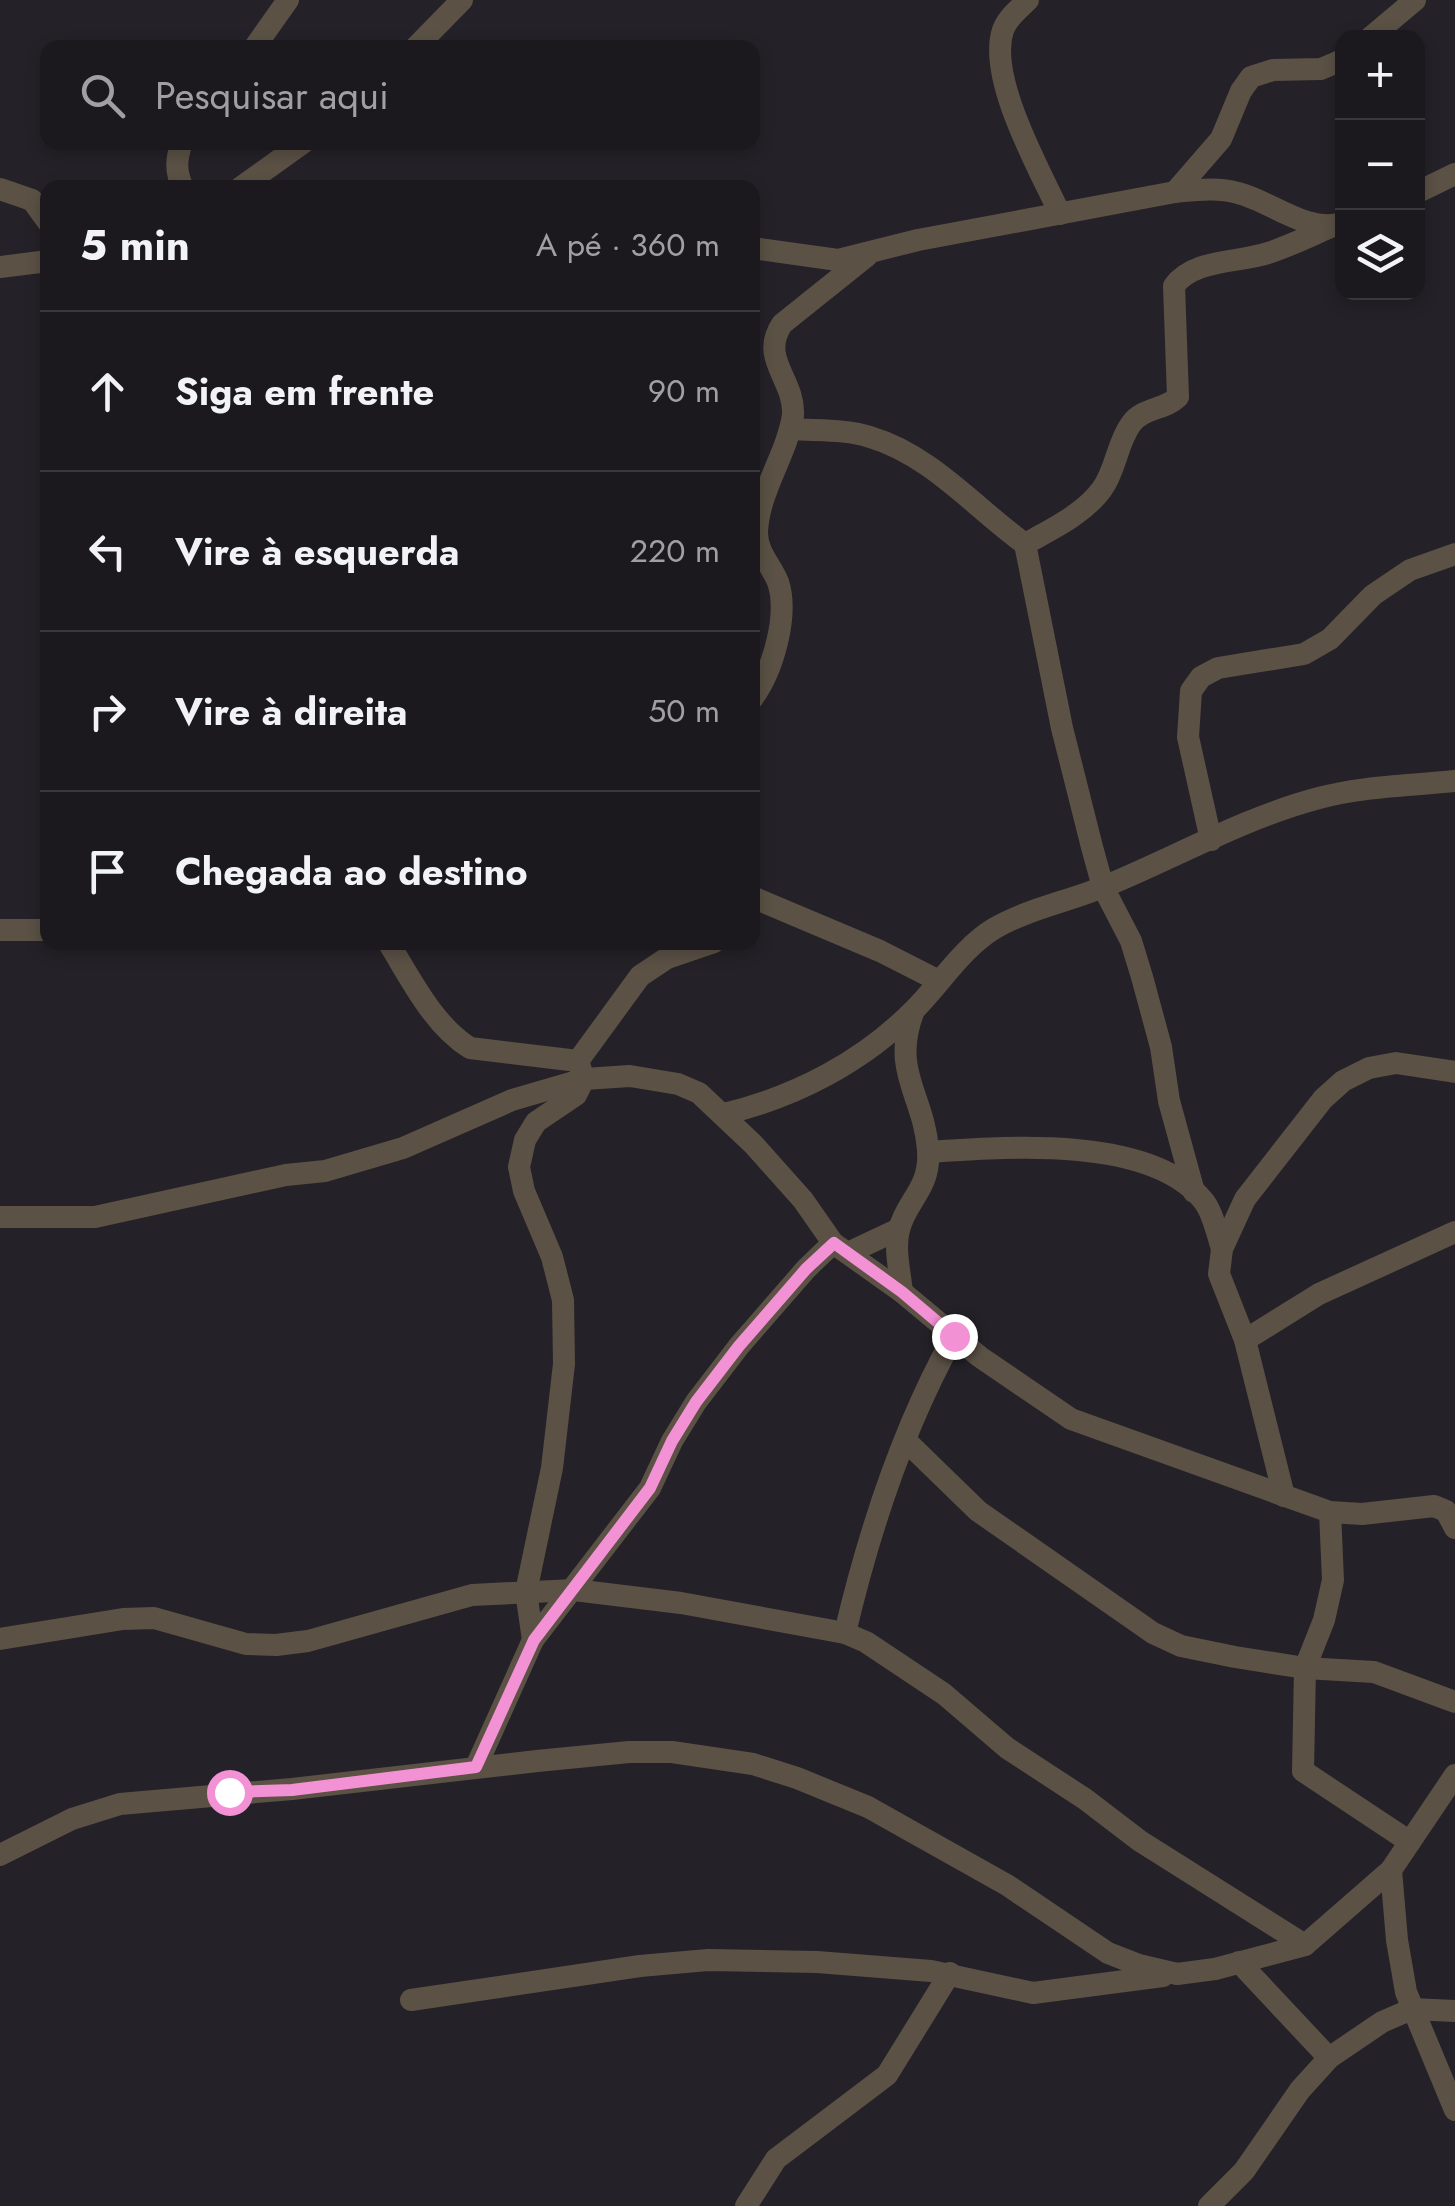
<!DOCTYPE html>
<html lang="pt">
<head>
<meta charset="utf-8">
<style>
  body { margin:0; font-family:Jost,sans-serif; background:#28262b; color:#f1f3f6 }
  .controls { position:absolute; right:30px; top:30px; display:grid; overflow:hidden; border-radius:20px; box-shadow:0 5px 15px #0003 }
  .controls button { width:90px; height:90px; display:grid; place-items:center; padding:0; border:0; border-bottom:2px solid #39383c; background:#1b191e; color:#f1f3f6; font:50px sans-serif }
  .stop { position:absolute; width:30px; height:30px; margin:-22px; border:8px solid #f391d5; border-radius:50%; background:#fff }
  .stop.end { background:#f391d5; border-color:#fff; box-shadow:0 2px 10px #0008 }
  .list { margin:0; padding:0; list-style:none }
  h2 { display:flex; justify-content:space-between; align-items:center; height:130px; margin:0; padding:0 40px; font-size:42px }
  h2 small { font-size:32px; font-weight:400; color:#a0a0a4 }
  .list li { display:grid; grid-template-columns:65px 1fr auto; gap:30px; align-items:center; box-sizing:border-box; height:160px; padding:0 40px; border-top:2px solid #39383c }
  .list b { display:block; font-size:38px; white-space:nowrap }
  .list em { font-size:32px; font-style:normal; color:#a0a0a4 }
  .icon { flex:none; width:55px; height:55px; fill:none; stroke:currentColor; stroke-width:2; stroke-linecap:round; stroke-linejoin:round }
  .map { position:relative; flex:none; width:1455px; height:2206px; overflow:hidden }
  .search { position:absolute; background:#1b191e; box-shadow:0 5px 15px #0003; left:40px; top:40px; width:720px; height:110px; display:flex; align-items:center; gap:25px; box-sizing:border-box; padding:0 35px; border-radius:20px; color:#a0a0a4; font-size:38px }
  .panel { position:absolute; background:#1b191e; box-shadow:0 5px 15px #0003; left:40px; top:180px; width:720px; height:770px; border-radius:20px }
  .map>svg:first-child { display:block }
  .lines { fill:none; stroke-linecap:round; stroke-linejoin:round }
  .minor { stroke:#5b5145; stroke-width:22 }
  .route { stroke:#f391d5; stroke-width:12 }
</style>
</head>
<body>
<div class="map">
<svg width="1455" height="2206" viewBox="0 0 1455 2206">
  <rect width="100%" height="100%" fill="#242128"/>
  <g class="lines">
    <g class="minor">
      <path d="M1028 0C1019 9 1007 18 1003 30 987 78 1040 170 1060 214"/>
      <path d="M1370 38 1415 0"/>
      <path d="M254 48 288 0"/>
      <path d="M415 48 462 0"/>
      <path d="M182 142C176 159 175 171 183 188"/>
      <path d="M240 188 304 142"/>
      <path d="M0 189 32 200 48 222"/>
      <path d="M1175 192 1221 139 1241 91 1251 77 1273 70 1321 69 1342 60"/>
      <path d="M1418 192 1455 174"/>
      <path d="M752 248 838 260 918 240 1175 192C1196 190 1218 187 1238 193 1271 201 1307 234 1342 223"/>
      <path d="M0 267 48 261"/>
      <path d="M791 429C816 431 846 429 870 437 931 455 975 508 1025 544L1062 728 1092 847 1103 887 1131 941 1142 977 1161 1047 1169 1101 1194 1192"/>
      <path d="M1025 544C1052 529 1084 514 1102 489 1116 470 1117 443 1131 424 1143 407 1165 410 1178 397L1174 286C1193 259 1238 263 1268 253 1290 246 1312 235 1333 226"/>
      <path d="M752 699C773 671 789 615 778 582 771 565 757 552 757 533 758 492 787 455 793 415 795 379 759 359 782 324L867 256"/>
      <path d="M1211 840 1188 737 1191 691 1201 677 1218 668 1304 654 1330 639 1373 595 1410 570 1455 554"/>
      <path d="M752 897 880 951 939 981"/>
      <path d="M0 930H48"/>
      <path d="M388 942C411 979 433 1025 470 1048L578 1061"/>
      <path d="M578 1061 640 976 667 958 714 942"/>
      <path d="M724 1114C795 1097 863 1062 915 1009 940 984 963 947 995 928 1030 908 1071 901 1108 885 1178 856 1246 817 1319 798 1363 786 1410 786 1455 781"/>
      <path d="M928 1152C1004 1147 1148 1135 1202 1199 1213 1211 1217 1234 1222 1249"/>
      <path d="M0 1217H95L286 1175 325 1171 403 1148 512 1100 584 1079 630 1076 678 1084 699 1093 753 1144 803 1200 833 1243 902 1292 980 1357 1071 1419 1330 1512 1362 1514 1434 1506 1446 1511 1455 1528"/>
      <path d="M848 1253 899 1229"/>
      <path d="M902 1292C900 1273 894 1248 899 1230 906 1200 931 1189 928 1150 924 1095 891 1072 913 1013"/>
      <path d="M1245 1340 1319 1294 1455 1232"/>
      <path d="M906 1441 978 1511 1153 1633 1181 1646 1235 1657 1305 1668 1374 1672 1455 1702"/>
      <path d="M1284 1496 1245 1340 1219 1274 1222 1249 1245 1199 1323 1099 1343 1081 1369 1068 1396 1063 1455 1072"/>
      <path d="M1330 1512 1333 1580 1324 1620 1305 1668 1303 1771 1410 1842"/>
      <path d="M845 1633C869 1531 903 1427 954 1336"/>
      <path d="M0 1639 123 1619 154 1618 246 1644 276 1645 308 1641 472 1595 574 1590 681 1603 845 1633 866 1642 944 1694 1007 1748 1085 1799 1140 1841 1305 1945"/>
      <path d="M533 1640 526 1592 552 1468 564 1364 563 1300 552 1257 524 1191 519 1167 525 1140 536 1122 576 1095 584 1079 578 1061"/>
      <path d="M476 1767 533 1640 650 1488 672 1441 696 1402 739 1346 806 1269 833 1243"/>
      <path d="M0 1855 72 1819 120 1804 292 1789 537 1761 629 1752H672L753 1764 797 1778 868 1807 1007 1885 1108 1953 1139 1965 1177 1974 1215 1969 1305 1945 1391 1870 1455 1775"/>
      <path d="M1391 1870 1397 1940 1406 1992 1455 2110"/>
      <path d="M1239 1962 1329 2058"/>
      <path d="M411 2000 640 1966 708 1960 817 1962 931 1971 1033 1993 1163 1976"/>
      <path d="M746 2206 776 2159 887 2075 950 1973"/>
      <path d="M1209 2206 1244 2171 1300 2090 1329 2058 1382 2022 1412 2009 1455 2011"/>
    </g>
  </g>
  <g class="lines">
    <path class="route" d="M229 1792 292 1790 476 1767 534 1640 650 1488 672 1441 696 1402 739 1346 806 1269 834 1243 902 1292 954 1336"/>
  </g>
</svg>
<div class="controls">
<button>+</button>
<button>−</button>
<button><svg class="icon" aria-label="layers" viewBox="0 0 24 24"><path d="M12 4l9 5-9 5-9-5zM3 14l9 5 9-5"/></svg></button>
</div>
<div class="stop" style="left:229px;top:1792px"></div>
<div class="stop end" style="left:954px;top:1336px"></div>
<div class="search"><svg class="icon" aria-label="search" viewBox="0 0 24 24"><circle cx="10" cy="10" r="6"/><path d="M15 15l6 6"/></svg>Pesquisar aqui</div>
<section class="panel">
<h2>5 min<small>A pé · 360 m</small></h2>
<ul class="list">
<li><svg class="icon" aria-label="ahead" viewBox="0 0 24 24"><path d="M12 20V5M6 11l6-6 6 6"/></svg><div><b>Siga em frente</b></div><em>90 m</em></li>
<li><svg class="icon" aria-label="left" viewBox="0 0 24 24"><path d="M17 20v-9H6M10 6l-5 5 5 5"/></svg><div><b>Vire à esquerda</b></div><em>220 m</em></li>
<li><svg class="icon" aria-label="right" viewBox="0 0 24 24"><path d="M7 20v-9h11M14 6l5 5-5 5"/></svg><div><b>Vire à direita</b></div><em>50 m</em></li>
<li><svg class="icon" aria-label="arrive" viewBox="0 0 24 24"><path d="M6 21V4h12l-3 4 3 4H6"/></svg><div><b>Chegada ao destino</b></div></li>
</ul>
</section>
</div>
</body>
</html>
